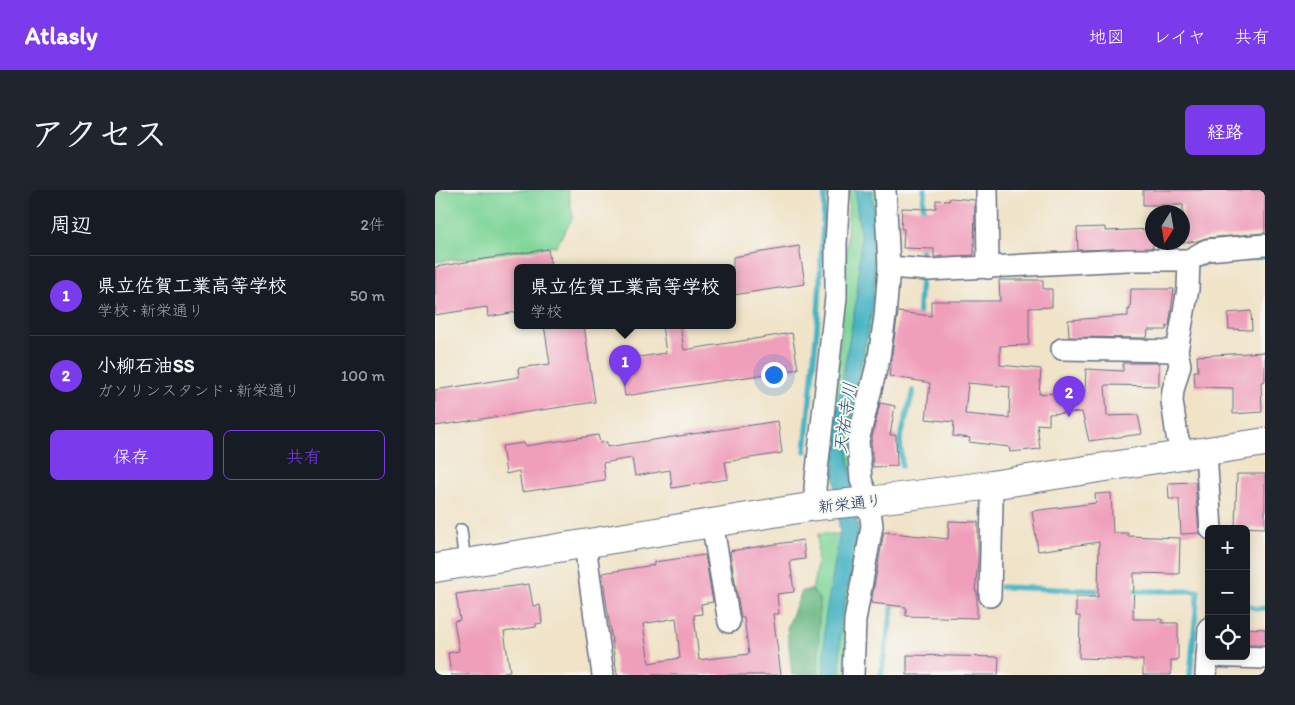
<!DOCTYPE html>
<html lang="ja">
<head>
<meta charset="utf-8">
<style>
  body { margin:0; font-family:Itim,"Klee One",sans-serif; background:#20242c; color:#f1f3f6 }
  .controls { position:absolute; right:15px; bottom:15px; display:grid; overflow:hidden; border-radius:8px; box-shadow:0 2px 12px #0003 }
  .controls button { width:45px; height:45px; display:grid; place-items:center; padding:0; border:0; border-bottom:1px solid #363941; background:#171b24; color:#f1f3f6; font:25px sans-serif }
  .compass { position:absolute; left:710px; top:15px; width:45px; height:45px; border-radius:50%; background:#171b24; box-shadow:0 2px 12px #0003; rotate:191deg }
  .you { position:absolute; left:338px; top:184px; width:18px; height:18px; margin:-12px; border:4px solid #fff; border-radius:50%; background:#1a73e8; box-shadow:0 0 0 8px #1a73e833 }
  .badge { display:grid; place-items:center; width:32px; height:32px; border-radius:50%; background:#7c3aed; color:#fff; font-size:16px; font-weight:700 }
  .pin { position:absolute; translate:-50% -41px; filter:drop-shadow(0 1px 2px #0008) }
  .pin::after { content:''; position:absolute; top:26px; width:18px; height:15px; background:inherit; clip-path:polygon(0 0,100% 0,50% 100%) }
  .popup { position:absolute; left:79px; top:74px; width:222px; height:65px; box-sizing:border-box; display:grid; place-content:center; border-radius:8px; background:#171b24; filter:drop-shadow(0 1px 4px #0005); font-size:16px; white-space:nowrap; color:#9ea1a6 }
  .popup b { font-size:19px; color:#f1f3f6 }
  .popup::after { content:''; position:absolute; left:50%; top:100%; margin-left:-10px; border:10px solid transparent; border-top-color:#171b24 }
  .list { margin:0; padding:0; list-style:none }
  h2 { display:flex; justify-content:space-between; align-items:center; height:65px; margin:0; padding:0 20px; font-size:21px }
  h2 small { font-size:16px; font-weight:400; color:#9ea1a6 }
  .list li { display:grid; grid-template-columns:32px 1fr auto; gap:15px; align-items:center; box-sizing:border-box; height:80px; padding:0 20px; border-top:1px solid #363941 }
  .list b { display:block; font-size:19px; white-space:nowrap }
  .list p { margin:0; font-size:16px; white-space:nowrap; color:#9ea1a6 }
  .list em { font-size:16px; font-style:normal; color:#9ea1a6 }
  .actions { display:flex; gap:10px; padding:15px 20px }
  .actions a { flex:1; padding:11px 0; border:1px solid #7c3aed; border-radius:8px; text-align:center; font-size:18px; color:#7c3aed }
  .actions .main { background:#7c3aed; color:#fff }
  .icon { flex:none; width:28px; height:28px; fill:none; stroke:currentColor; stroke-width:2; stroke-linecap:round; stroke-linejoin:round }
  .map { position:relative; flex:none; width:830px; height:485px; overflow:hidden; border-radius:8px }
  header { display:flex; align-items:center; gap:30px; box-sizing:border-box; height:70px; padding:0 25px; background:#7c3aed; color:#fff }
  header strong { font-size:24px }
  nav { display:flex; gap:28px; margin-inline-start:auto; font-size:18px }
  .intro { display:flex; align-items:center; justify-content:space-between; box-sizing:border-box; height:120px; padding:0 30px }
  h1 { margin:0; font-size:35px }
  .button { padding:12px 22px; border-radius:8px; background:#7c3aed; color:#fff; font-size:18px; font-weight:700 }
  main { display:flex; gap:30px; padding:0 30px }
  aside { flex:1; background:#171b24; border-radius:8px; box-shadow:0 2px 12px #0003 }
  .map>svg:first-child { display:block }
  .green { fill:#7fd598; stroke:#4d827b }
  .forest { fill:#67b680; stroke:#41726f }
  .water { fill:#47b4c3; stroke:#317290 }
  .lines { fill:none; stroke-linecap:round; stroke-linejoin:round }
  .stream { stroke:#47b4c3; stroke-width:5.5 }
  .building { fill:#f09fbb; fill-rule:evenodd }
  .service-casing { stroke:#666e83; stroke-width:14 }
  .minor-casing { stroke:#666e83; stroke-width:24 }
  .tertiary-casing { stroke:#666e83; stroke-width:30 }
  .service { stroke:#fff; stroke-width:11 }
  .minor { stroke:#fff; stroke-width:21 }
  .tertiary { stroke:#fff; stroke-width:28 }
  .labels { text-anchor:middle; stroke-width:4; stroke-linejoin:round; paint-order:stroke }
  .street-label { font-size:16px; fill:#1b2f5e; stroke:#f6f6f2 }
  .water-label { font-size:18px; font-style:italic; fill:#28577c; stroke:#f6f6f2 }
</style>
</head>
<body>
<header>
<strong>Atlasly</strong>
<nav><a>地図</a><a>レイヤ</a><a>共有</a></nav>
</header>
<div class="intro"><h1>アクセス</h1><a class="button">経路</a></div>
<main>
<aside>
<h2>周辺<small>2件</small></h2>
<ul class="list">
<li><span class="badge">1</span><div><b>県立佐賀工業高等学校</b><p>学校 · 新栄通り</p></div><em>50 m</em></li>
<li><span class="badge">2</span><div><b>小柳石油SS</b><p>ガソリンスタンド · 新栄通り</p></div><em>100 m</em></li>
</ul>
<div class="actions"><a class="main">保存</a><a>共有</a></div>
</aside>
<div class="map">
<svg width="830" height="485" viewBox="0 0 830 485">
  <rect width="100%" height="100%" fill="#f6f6f2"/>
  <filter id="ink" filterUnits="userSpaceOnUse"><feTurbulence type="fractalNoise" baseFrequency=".02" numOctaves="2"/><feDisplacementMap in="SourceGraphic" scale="10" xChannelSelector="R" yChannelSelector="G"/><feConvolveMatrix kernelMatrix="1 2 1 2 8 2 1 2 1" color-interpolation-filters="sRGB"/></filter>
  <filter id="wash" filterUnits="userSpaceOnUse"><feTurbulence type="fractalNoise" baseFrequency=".0096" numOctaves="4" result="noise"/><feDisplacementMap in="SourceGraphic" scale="20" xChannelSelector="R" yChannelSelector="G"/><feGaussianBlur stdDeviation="1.12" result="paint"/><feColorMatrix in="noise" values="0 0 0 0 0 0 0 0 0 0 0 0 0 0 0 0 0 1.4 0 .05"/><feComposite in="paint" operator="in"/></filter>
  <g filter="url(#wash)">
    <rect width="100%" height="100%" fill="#f0e3c8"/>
    <g class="green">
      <path d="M0 0H133L138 27 121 56 0 72Z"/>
      <path d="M414 0H420L426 49 421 112 401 226 399 286 391 290 410 102Z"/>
      <path d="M437 0H446L449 83 416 285 412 255 417 216 438 114 440 52Z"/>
      <path d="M383 344H405L389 485H383L384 409 377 400 382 375Z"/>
      <path d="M424 347H429L411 485H405V431Z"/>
    </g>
    <path class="forest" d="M377 400 384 409 383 485H357L352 438 367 401Z"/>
    <path class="water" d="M420 0H437L440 52 438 114 417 216 412 255 424 347 405 431V485H389L390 429 405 344 399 286 401 226 421 112 426 49Z"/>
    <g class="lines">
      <g class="stream">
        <path d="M488 25 489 0"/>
        <path d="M486 72 487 52"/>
        <path d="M765 74 787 69 830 67"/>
        <path d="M483 132 486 88"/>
        <path d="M370 261 383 127 390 0"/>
        <path d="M467 276 465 250 478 201"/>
        <path d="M566 397 671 401"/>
        <path d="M693 401H763L755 485"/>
        <path d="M811 415 822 419 830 418"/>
        <path d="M446 485 459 408"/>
      </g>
    </g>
    <g id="blocks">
      <g class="building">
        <path d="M708 0H830V43L771 48 762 51 748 53V15H708Z"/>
        <path d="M515 8 540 10 539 65 499 67V59L468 58 469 39H466L467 18 495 19 501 18V10L514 11Z"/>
        <path d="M670 37V41L718 39V58L643 60 642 38Z"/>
        <path d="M364 56 370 94 298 105V67Z"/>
        <path d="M113 59 116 77H82V122L53 127 52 117 0 125V77Z"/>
        <path d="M564 90H608V99H617V117L594 118V155L565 156V175L606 179 604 204 650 202 651 179 688 181V173H724V196L670 195 672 226 703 225 707 244 654 251 647 222 614 224V235L602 234 605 259 575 262 574 257 534 252 535 248 518 246 519 232 491 229 495 193 454 186 463 122 496 126V111H565ZM533 193 575 197 574 228 530 224Z"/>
        <path d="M696 99H739L734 136H732L731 140H713L712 148 634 147 633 130 693 126V119L695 120Z"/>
        <path d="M816 121 817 140 794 139 793 123Z"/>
        <path d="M109 135H149L160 212 0 236V200L84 187 83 178 115 174Z"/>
        <path d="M227 135H245L249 160 357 143 363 179 190 206 184 170 231 163Z"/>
        <path d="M830 162V191L826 192 827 222 798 224V198L760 197 759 181H763L762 166Z"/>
        <path d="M445 213 460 216 455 245H461L462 276 438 277 436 252Z"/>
        <path d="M343 231 347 263 290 272 293 289 237 298 235 280 200 286 197 268 168 273 170 290 87 302 84 281 71 284 67 256 89 253 90 256 163 245 165 253 172 252V257Z"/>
        <path d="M802 284H830V338L800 337Z"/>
        <path d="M760 292 764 343 746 344 744 309H734L733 293Z"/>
        <path d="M676 303 678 343H693V346L745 348 744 384 699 383 698 429H727V433H743V470H736V485H708V470L644 468 645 426H641V407H663L664 352 603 361 597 321 661 313 660 304Z"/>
        <path d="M514 331 543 332V373L540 401H542V428L471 426V417L436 413 449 342 513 349Z"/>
        <path d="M368 350 370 369 355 371 359 402 342 404 344 424H338L346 485H182L167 383 219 375V372L270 365 278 412 266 414 267 424 259 425 264 470 314 464 309 428H306L295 361ZM241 428 245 468 214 473 208 434Z"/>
        <path d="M94 394 98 416 105 415 107 433 101 434V437L69 442 75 481 69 482 70 485H16L13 463 24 461 19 431 25 430 21 404Z"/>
        <path d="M811 438 830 439V455H811Z"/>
        <path d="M472 465 564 467 563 485H472Z"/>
      </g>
    </g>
  </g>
  <g filter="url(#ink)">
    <use href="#blocks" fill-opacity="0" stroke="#666e83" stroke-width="1"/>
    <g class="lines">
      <defs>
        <path id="service" d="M26 340 30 373"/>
        <g id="minor">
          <path d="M552 0 553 78"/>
          <path d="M454 77 493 80 692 70H754L772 60 830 55"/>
          <path d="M627 159 742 161"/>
          <path d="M771 262 776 339"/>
          <path d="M749 266 742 246 737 211 738 200 745 175 742 161 753 99 754 70"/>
          <path d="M381 316 380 298 401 107V54L404 0"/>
          <path d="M277 332 294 432"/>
          <path d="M150 355 168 485"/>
          <path d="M555 406 557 312 556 295"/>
          <path d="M772 466 830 468"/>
          <path d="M418 485 420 430 437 336 434 311 426 290 423 251 444 167 450 127 454 77 450 0"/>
          <path d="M771 485 774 438"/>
        </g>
        <path id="tertiary" d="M0 378 381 316 434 311 556 295 830 252"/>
      </defs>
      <use href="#service" class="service-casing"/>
      <use href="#minor" class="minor-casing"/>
      <use href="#tertiary" class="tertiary-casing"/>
      <use href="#service" class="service"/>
      <use href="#minor" class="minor"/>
      <use href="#tertiary" class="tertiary"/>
    </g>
  </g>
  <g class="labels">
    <g class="street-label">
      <text transform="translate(415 313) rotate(-6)" y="6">新栄通り</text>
    </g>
    <g class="water-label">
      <text transform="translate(410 228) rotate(-82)" y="6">天祐寺川</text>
    </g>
  </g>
</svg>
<div class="controls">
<button>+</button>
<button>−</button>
<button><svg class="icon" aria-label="locate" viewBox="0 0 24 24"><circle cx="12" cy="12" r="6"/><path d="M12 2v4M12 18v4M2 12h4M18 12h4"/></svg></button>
</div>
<svg class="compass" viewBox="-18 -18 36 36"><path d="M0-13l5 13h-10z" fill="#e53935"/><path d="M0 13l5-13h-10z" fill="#9ea1a6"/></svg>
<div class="you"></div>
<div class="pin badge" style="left:190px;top:196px">1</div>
<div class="popup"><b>県立佐賀工業高等学校</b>学校</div>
<div class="pin badge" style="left:634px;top:227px">2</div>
</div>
</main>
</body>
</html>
